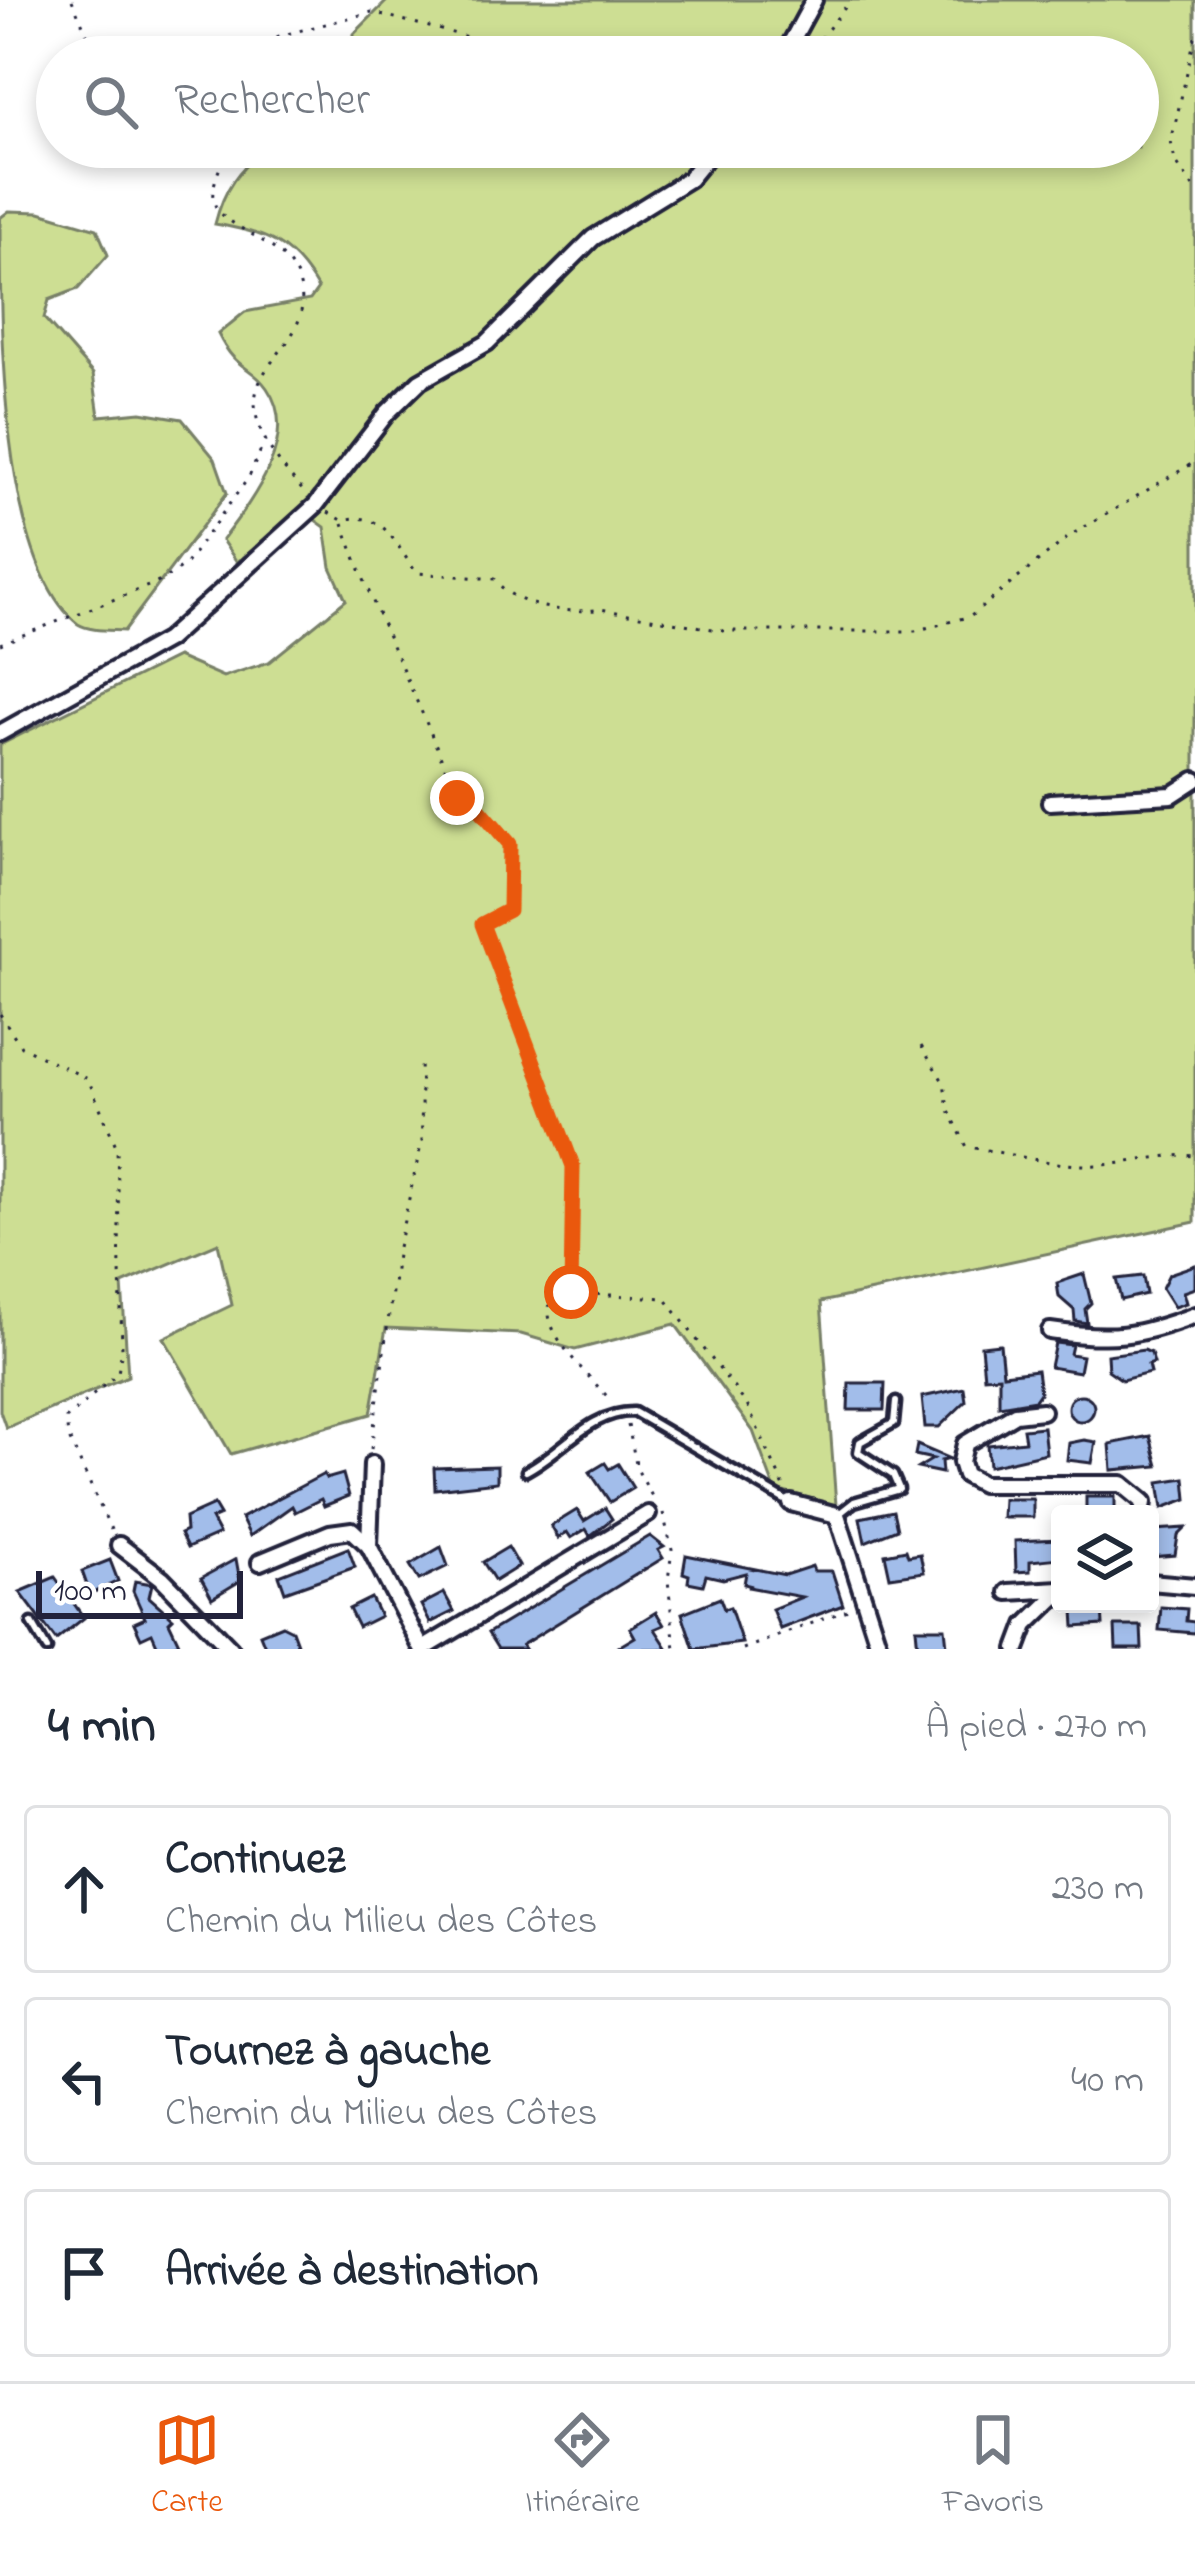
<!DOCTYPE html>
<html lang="fr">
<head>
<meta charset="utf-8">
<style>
  body { margin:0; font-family:"Indie Flower",sans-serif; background:#f2f2f3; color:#1f2937 }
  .controls { position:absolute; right:36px; bottom:36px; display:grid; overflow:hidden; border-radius:12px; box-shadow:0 6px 18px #0003 }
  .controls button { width:108px; height:108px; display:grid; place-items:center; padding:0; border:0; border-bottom:3px solid #e0e1e3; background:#fff; color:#1f2937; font:60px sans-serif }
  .scale { position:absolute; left:36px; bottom:30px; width:207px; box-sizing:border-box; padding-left:12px; border:6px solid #22223b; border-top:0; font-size:33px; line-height:42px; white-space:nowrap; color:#22223b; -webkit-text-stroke:9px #fff; paint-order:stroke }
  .stop { position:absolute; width:36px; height:36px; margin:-27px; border:9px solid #ea580c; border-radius:50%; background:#fff }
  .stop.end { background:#ea580c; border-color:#fff; box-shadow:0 3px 12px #0008 }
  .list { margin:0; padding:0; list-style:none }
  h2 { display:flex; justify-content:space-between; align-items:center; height:156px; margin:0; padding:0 48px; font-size:51px }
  h2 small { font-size:39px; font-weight:400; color:#747a83 }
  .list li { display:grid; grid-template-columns:78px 1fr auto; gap:36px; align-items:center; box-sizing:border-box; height:168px; margin:0 24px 24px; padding:0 24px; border:3px solid #e0e1e3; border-radius:12px }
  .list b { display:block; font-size:45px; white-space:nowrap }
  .list p { margin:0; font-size:39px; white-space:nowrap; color:#747a83 }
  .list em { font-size:39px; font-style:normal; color:#747a83 }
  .icon { flex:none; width:66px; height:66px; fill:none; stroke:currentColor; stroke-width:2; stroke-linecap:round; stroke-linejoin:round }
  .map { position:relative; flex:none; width:1195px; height:1649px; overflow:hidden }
  .search { position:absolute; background:#fff; box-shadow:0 6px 18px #0003; left:36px; right:36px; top:36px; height:132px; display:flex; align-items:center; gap:30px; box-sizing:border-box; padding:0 42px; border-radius:66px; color:#747a83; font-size:45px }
  .sheet { height:732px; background:#fff }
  nav { display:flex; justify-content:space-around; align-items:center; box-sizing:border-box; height:168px; border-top:3px solid #e0e1e3; background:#fff; font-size:33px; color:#747a83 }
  nav a { display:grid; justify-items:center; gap:6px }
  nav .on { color:#ea580c }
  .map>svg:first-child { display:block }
  .green { fill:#cdde93; stroke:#788067; stroke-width:3 }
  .building { fill:#a2bdea; stroke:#22223b; stroke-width:3 }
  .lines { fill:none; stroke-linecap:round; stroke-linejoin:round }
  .service-casing { stroke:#22223b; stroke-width:15 }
  .minor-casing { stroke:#22223b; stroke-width:22 }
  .path { stroke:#22223b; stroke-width:3; stroke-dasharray:3 9; stroke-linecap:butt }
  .service { stroke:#fff; stroke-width:6 }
  .minor { stroke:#fff; stroke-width:14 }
  .route { stroke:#ea580c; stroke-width:15 }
</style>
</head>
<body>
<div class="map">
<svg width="1195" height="1649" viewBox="0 0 1195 1649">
  <rect width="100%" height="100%" fill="#fff"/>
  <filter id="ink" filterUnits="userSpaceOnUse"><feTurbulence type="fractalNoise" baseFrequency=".00833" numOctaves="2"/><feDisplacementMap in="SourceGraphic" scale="24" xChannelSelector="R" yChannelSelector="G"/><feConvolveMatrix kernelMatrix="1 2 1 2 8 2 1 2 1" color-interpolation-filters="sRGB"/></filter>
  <g filter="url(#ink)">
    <g class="green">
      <path d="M1195 0V1222L821 1302 836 1505 775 1490 753 1431 675 1324 575 1350 521 1334 386 1328 371 1414 231 1454 164 1338 232 1305 218 1243 122 1284 128 1376 6 1428 0 1411V745L177 657 223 677 269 662 346 600 331 567 325 527 304 512 237 562 222 540C250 503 302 438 267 388 251 365 236 371 218 334L245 312 310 300 318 289C291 242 266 233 215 224 224 188 238 170 266 147H1138V57H353L354 34 388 0Z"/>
      <path d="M9 211 40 212 97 229 108 255 78 289 49 300 44 318 93 374 99 416 141 412 182 419 215 459 227 493 124 631C110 630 89 631 78 624 0 562 0 322 0 218Z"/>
    </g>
    <g class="building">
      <path d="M1195 1265V1288L1183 1292 1186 1303 1174 1307 1162 1288 1169 1274Z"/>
      <path d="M1084 1274 1091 1303 1085 1309 1087 1323 1075 1321 1074 1310 1059 1297 1057 1283Z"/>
      <path d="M1143 1276 1146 1294 1121 1300 1116 1279Z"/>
      <path d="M1055 1343 1072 1345 1070 1354 1082 1356 1079 1372 1050 1367Z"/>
      <path d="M1000 1344 1003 1374 1037 1370 1040 1393 1035 1400 999 1406V1376L984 1377 981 1346Z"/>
      <path d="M1144 1350 1151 1353 1154 1363 1148 1365 1150 1373 1122 1380 1108 1370 1107 1355Z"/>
      <path d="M849 1383H885L884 1410H848Z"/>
      <path d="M964 1388 966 1401 939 1427H925L922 1397Z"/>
      <circle cx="1081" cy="1408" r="13"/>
      <path d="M1043 1427 1046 1453 989 1466 987 1445 1025 1441 1023 1429Z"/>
      <path d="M1150 1436 1158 1466 1112 1470 1110 1444Z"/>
      <path d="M1084 1440 1096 1442 1092 1463 1067 1460 1069 1443Z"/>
      <path d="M917 1445 950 1459 941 1461 942 1473 918 1468 933 1459 915 1455Z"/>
      <path d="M605 1463 609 1469 618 1464 633 1488 610 1502 590 1472Z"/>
      <path d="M497 1466V1482L435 1489 434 1468Z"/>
      <path d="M324 1474 326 1479 343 1474 349 1496 324 1506 321 1499 295 1512 292 1506 250 1536 241 1518Z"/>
      <path d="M1185 1478 1187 1499 1163 1508 1159 1482Z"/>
      <rect x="1086" y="1497" width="29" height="17"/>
      <path d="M1003 1499H1033V1517H1002Z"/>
      <path d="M214 1505 220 1515 211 1519 219 1534 187 1548 180 1534 186 1531 185 1518Z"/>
      <path d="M605 1508 612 1519 590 1536 586 1529 571 1538 567 1532 558 1538 551 1526 577 1510 584 1521Z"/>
      <path d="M893 1511 897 1529 865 1542 860 1518Z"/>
      <path d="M1186 1528 1178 1536 1175 1555 1150 1557 1154 1530Z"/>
      <path d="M650 1536 664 1547 658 1550 663 1558 522 1645 525 1649H498L488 1633Z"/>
      <path d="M1060 1539V1558L1030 1561V1571L1016 1572 1015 1541Z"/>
      <path d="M441 1547 448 1566 419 1580 410 1565Z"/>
      <path d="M508 1547 519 1566 495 1581 483 1562Z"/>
      <path d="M348 1548 355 1567 285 1592 279 1575Z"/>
      <path d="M906 1550 908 1556 920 1554 924 1572 890 1577 885 1554Z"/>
      <path d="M686 1555 785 1575 812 1566 814 1571H832L843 1605 780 1629 772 1609 802 1597 748 1587 752 1586 744 1584 746 1573 723 1579 706 1575 703 1585 688 1582 689 1575 683 1573Z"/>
      <path d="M236 1559 240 1581 212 1598 201 1578Z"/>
      <path d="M110 1560 118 1581 90 1594 82 1571Z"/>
      <path d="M55 1577 84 1618 56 1640 20 1592Z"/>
      <path d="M135 1581 152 1584 149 1597 173 1618 169 1622 179 1643 159 1649 152 1633 141 1638 134 1623 145 1618 133 1591Z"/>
      <path d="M444 1593 454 1611 430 1623 421 1605Z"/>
      <path d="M371 1598 380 1616 358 1627 349 1609Z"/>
      <path d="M720 1598 724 1609 730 1607 742 1643 694 1649 682 1613Z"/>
      <path d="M1161 1607 1187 1609 1186 1621 1195 1622V1633L1159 1630Z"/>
      <path d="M1102 1608 1103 1625 1075 1627 1074 1610Z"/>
      <path d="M656 1612 664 1625 655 1629 668 1649H615L635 1637 630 1628Z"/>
      <path d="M282 1625 292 1630 299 1649H266L260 1634Z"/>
      <path d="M1115 1626H1141L1142 1649H1116Z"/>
      <path d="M916 1628H945L947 1646 918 1649Z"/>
    </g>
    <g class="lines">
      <defs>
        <g id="service">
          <path d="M526 1471C563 1452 590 1411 634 1412L790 1503"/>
          <path d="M840 1513 854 1502 899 1489 893 1475 858 1452 860 1442 894 1423 896 1402"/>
          <path d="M32 1623 47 1649"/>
        </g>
        <g id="minor">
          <path d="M783 57 814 0"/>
          <path d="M0 733 167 640 316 505 387 413 420 381 487 343 593 238 689 179 715 147"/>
          <path d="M1050 802 1172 795 1195 780"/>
          <path d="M1050 1331C1111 1340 1137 1337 1195 1315"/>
          <path d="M1042 1411 1015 1414 965 1444 961 1462 965 1475 982 1484H1122L1144 1502 1142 1514"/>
          <path d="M372 1464 369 1546 422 1649"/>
          <path d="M791 1503 837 1515 880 1649"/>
          <path d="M119 1545 162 1578 231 1649"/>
          <path d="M260 1562 330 1533 352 1530 369 1546"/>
          <path d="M1150 1582 1195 1586"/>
          <path d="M1008 1592 1060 1589"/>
          <path d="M423 1649 648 1514"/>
          <path d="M1017 1649 1026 1625 1060 1592"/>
        </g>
      </defs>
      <use href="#service" class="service-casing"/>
      <use href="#minor" class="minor-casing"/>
      <g class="path">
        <path d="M72 0 97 57"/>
        <path d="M1195 37 1171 142 1175 161 1195 190"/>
        <path d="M233 57 279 36 372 12 544 57"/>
        <path d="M806 57 851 0"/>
        <path d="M227 147C223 161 215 177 213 191 208 231 287 232 300 286 319 367 185 365 307 495"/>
        <path d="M328 512 342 520C386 510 393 543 417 573L495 579C512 607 570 615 600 609L724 631H915L971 616 1071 535 1195 462"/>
        <path d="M343 523C375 618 422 704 457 798H471L510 844 509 910 482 924 573 1165 571 1292"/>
        <path d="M0 644 161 581 185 565 249 477 263 445"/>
        <path d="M0 1014 21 1046 88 1079 117 1148 122 1349 118 1373 66 1419 68 1436 113 1534"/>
        <path d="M921 1046 944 1083 948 1108 967 1147C1012 1153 1052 1167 1099 1165 1132 1164 1162 1153 1195 1156"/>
        <path d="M570 1292 551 1301C537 1331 594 1380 612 1402"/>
        <path d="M573 1293 665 1298 747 1405 785 1489"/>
        <path d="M628 1425 637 1469 654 1500"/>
        <path d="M371 1449 398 1247 422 1141 420 1060"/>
        <path d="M663 1513 672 1550 668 1580 675 1649"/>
        <path d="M743 1649 853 1608"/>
      </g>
      <use href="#service" class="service"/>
      <use href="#minor" class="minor"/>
    </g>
  </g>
  <g class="lines" filter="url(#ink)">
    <path class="route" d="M457 798 471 799 510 844 509 910 482 924 573 1166 571 1292"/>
  </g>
</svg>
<div class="controls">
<button><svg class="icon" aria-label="layers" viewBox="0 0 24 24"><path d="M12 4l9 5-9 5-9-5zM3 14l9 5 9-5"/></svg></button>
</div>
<div class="scale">100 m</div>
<div class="stop" style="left:571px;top:1292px"></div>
<div class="stop end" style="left:457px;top:798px"></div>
<div class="search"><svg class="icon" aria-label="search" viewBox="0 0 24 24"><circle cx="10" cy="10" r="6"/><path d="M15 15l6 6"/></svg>Rechercher</div>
</div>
<section class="sheet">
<h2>4 min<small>À pied · 270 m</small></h2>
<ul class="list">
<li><svg class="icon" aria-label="ahead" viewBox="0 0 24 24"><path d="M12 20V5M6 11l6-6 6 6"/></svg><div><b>Continuez</b><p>Chemin du Milieu des Côtes</p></div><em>230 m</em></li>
<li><svg class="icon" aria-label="left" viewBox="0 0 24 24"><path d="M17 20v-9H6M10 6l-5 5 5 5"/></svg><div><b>Tournez à gauche</b><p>Chemin du Milieu des Côtes</p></div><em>40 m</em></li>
<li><svg class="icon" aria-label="arrive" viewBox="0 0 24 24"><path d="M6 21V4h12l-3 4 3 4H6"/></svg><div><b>Arrivée à destination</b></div></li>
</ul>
</section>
<nav>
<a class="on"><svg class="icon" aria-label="map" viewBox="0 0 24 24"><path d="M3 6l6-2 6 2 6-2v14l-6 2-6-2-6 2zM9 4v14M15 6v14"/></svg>Carte</a>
<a><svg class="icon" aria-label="directions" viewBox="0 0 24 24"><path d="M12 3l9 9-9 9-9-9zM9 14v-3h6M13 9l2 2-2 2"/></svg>Itinéraire</a>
<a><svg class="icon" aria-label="saved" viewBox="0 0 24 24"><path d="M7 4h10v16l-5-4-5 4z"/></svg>Favoris</a>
</nav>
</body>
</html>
